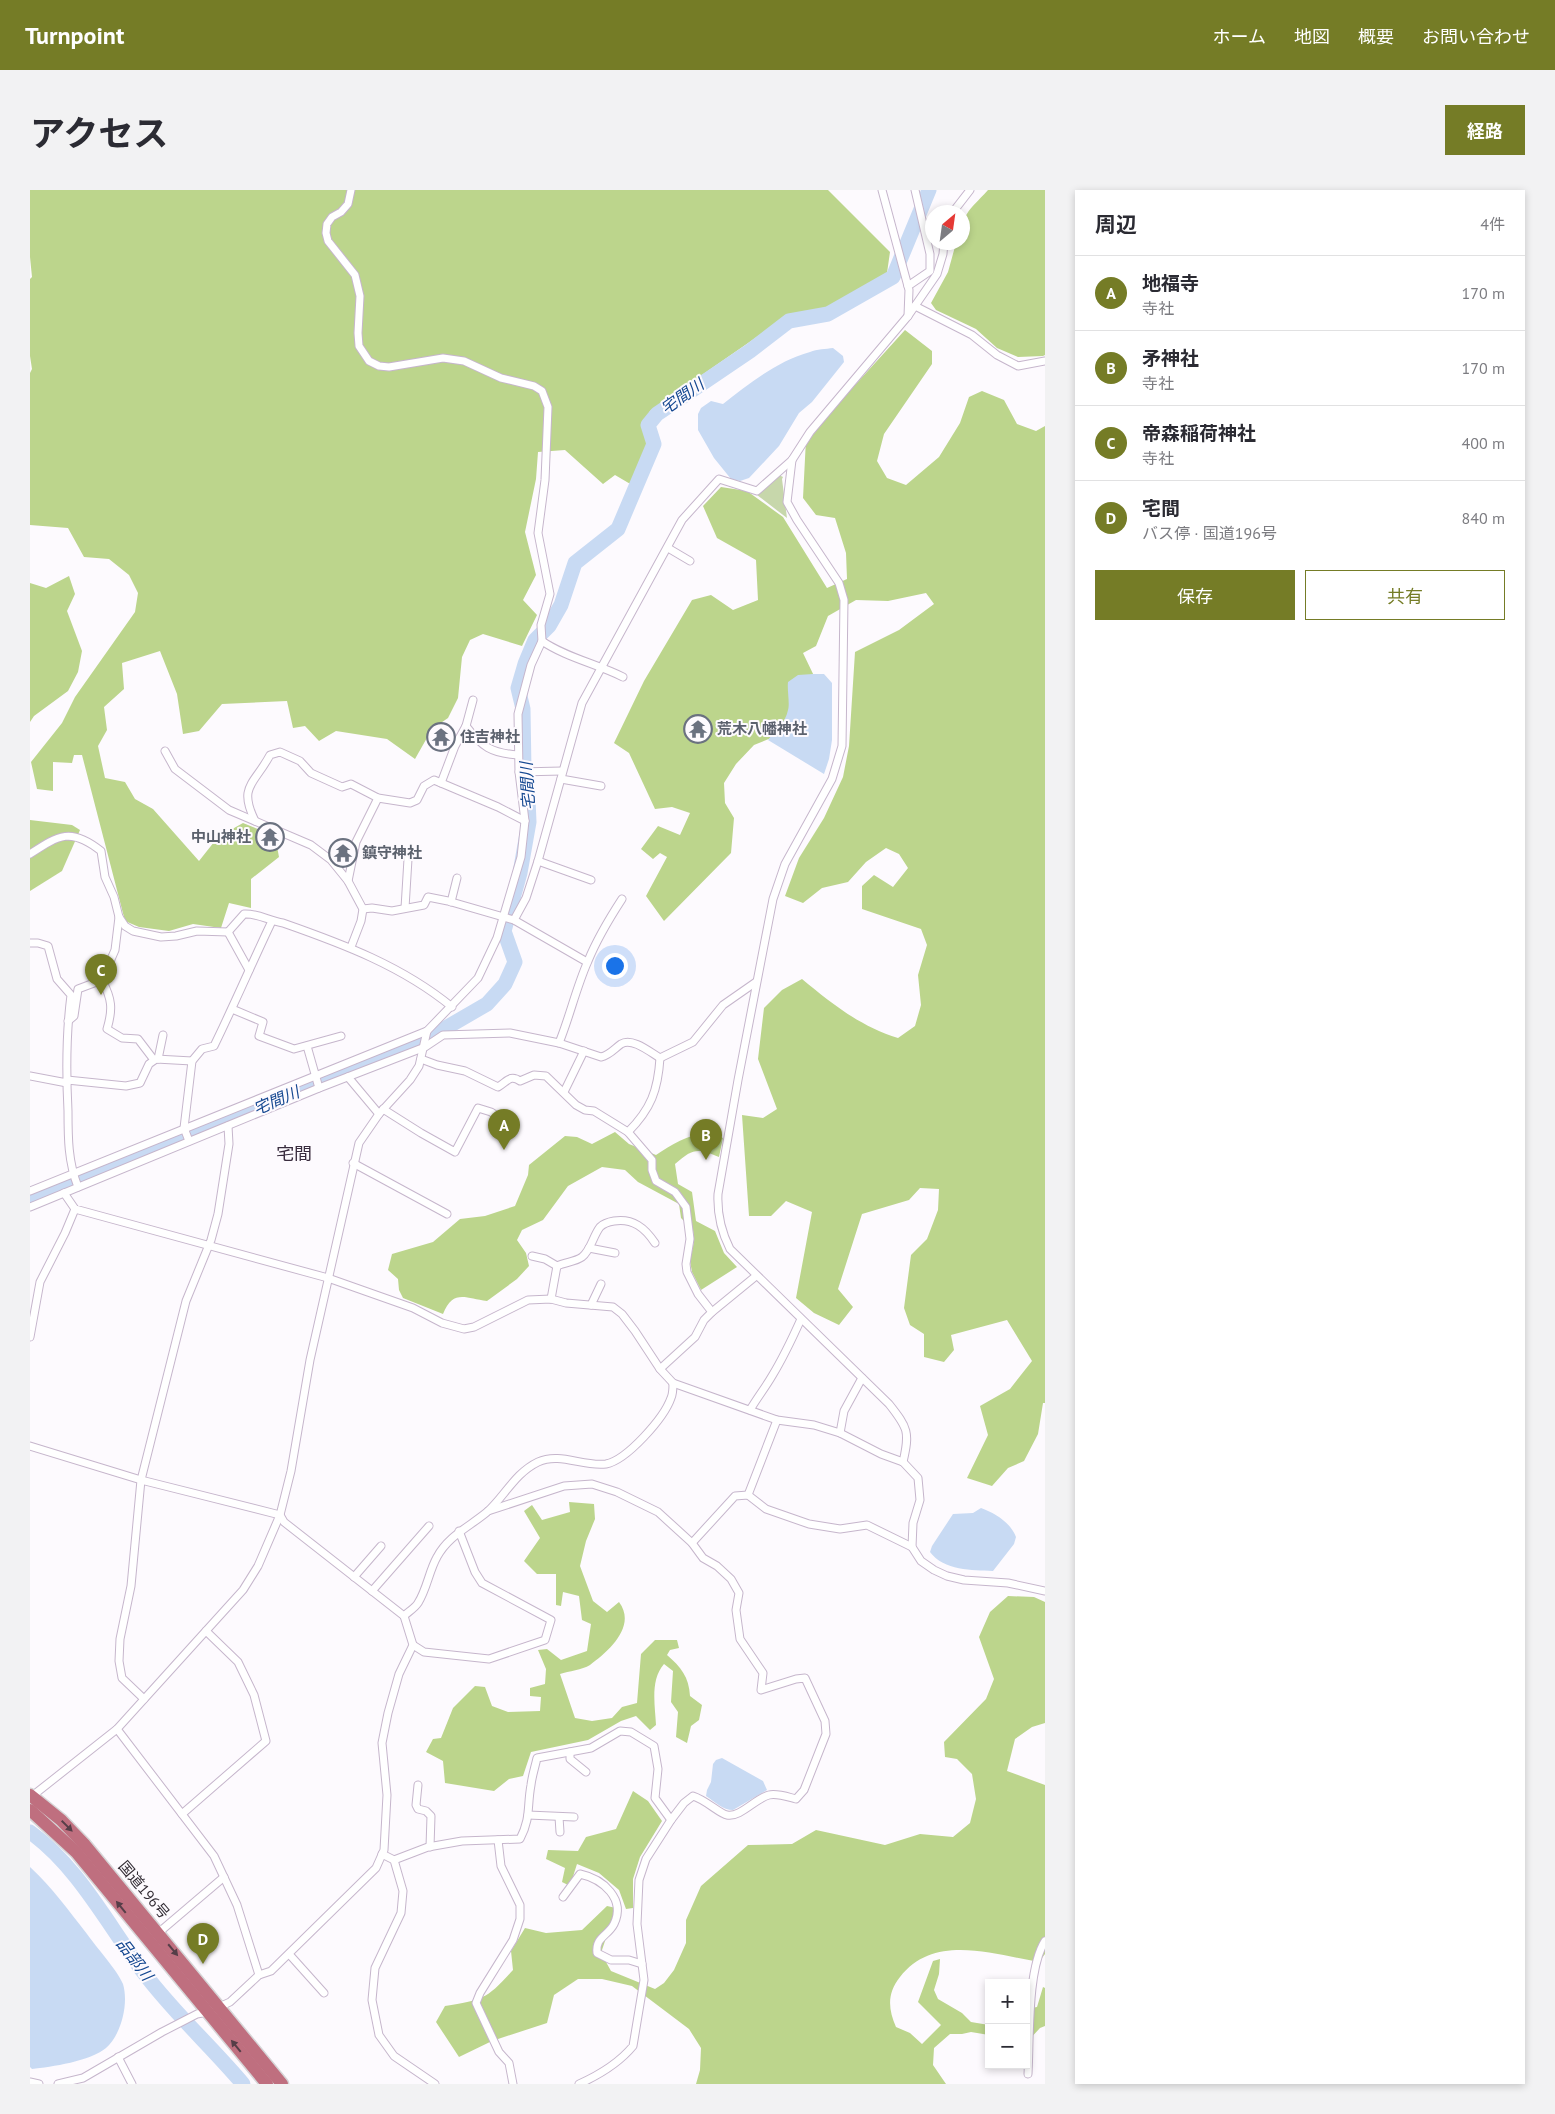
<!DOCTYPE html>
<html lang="ja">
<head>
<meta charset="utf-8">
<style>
  body { margin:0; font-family:"PT Sans","Noto Sans JP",sans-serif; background:#f2f2f3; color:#2b2b33 }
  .controls { position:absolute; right:15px; bottom:15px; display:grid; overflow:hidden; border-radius:0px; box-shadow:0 2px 8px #0003 }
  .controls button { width:45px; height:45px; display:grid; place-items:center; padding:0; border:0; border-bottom:1px solid #e1e1e2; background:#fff; color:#2b2b33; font:25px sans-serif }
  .compass { position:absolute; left:895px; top:15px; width:45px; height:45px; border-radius:50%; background:#fff; box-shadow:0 2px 8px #0003; rotate:29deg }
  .you { position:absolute; left:584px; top:775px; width:18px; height:18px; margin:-12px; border:4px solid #fff; border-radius:50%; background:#1a73e8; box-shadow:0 0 0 8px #1a73e833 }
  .badge { display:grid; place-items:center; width:32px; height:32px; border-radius:50%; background:#757c26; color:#fff; font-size:16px; font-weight:700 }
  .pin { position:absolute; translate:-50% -41px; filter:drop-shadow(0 1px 2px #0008) }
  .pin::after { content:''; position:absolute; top:26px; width:18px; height:15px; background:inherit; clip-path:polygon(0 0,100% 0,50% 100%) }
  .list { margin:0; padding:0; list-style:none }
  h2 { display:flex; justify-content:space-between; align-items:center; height:65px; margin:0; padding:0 20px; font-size:21px }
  h2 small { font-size:16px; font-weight:400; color:#7c7c81 }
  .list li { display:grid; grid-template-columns:32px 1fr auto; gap:15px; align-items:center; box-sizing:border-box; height:75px; padding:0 20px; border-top:1px solid #e1e1e2 }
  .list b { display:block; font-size:19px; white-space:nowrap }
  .list p { margin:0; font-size:16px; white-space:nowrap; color:#7c7c81 }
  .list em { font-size:16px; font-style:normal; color:#7c7c81 }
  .actions { display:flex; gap:10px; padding:15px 20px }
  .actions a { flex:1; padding:11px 0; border:1px solid #757c26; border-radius:0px; text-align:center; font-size:18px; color:#757c26 }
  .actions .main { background:#757c26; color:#fff }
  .map { position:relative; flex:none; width:1015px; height:1894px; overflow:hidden; border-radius:0px }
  header { display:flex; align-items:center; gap:30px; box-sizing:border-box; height:70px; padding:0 25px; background:#757c26; color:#fff }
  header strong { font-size:24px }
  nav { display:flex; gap:28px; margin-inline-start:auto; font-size:18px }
  .intro { display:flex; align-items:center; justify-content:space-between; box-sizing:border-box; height:120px; padding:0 30px }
  h1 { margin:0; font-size:35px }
  .button { padding:12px 22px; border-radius:0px; background:#757c26; color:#fff; font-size:18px; font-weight:700 }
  main { display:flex; gap:30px; padding:0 30px }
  aside { flex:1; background:#fff; border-radius:0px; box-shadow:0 2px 8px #0003 }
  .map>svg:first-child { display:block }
  .green { fill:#c7d7ab }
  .forest { fill:#bcd58c }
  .water { fill:#c8daf3 }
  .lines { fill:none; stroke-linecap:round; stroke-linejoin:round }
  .river { stroke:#c8daf3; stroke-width:15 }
  .street-casing { stroke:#c6b6cc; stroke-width:9 }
  .highway-casing { stroke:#d6d5d7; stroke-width:15 }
  .street { stroke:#fff; stroke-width:7 }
  .highway { stroke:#bf6f7f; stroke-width:12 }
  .oneway { fill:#563e48 }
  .labels { text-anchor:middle; stroke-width:4; stroke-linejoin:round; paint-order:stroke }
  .worship-label { font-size:15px; font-weight:bold; fill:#5b616d; stroke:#fdfafe; text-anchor:start }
  .street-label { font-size:15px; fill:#332d35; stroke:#fdfafe }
  .water-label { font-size:16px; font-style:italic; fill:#154891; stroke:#fdfafe }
  .quarter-label { font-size:18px; fill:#392c3e; stroke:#fdfafe }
</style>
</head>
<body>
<header>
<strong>Turnpoint</strong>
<nav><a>ホーム</a><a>地図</a><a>概要</a><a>お問い合わせ</a></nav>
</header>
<div class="intro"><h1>アクセス</h1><a class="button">経路</a></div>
<main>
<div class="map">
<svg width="1015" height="1894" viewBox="0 0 1015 1894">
  <rect width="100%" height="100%" fill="#fdfafe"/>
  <path class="green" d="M749 285 753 287 752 289 757 328 727 305Z"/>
  <g class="forest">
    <path d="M0 0H798L860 62 857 83 796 119 757 126 620 221 614 234 620 256 602 295 585 285 573 294 535 260 508 262 506 289 495 342 506 385 493 410 507 425 492 456 453 444 440 450 432 467 428 508 418 528 402 539 385 569 357 549 306 541 289 551 275 536 263 538 257 511 192 514 169 541 153 544 147 504 130 461 92 473 94 499 74 517 77 540 68 556 75 588 95 592 105 609 123 619 169 671 188 647 213 633 245 646 249 667 221 689V718L199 713 191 738 163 734 139 741 109 737 95 731 52 565H44L42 573 23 572V601L7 599 1 572 32 533 45 507 105 422 108 403 99 385 79 369 54 367 38 338 0 335V183L2 179 0 166V89L2 87 0 67Z"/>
    <path d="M958 0H1015V165L1013 166 988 167 967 158 946 139 906 120 901 113 918 82 926 53 932 52C932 22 938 22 958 0Z"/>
    <path d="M875 140 902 161V174L854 244 847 271 857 288 876 295 909 267 930 233 939 207 952 201 974 210 987 234 1006 241 1015 236V1213H1013L1008 1244 994 1271 978 1278 962 1296 937 1288 958 1245 950 1216 980 1199 1002 1171 977 1130 921 1145 924 1160 914 1172 894 1167V1144L880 1135 874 1118 881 1065 897 1049 908 1020 909 999 890 998 879 1010 832 1024 808 1099 823 1117 809 1135 784 1123 766 1108 782 1022 756 1011 741 1026H719L712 925 733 928 747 919 728 869 734 818 752 800 772 789C801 813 831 837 868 848L885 836 891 815 888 785 897 755 891 739 832 719V696L844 685 863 697 878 678 869 664 856 658 836 672 818 692 792 698 773 713 755 706 769 668 794 628 813 587 819 556 825 462 869 440 904 414 896 403 858 411 826 410 798 426 786 456 773 463 785 488 758 541 724 555 706 574 694 593 695 613 704 628 701 663 634 731 616 706 637 667 630 663 623 669 611 659 628 636 650 645 660 623 642 617 625 619 599 563 584 553 614 491 662 410 681 405 703 420 728 410 726 370 687 348 673 316 691 297 717 301 753 327 797 398 817 389 816 363 805 328 786 325 773 308 776 249Z"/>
    <path d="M39 386 45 404 37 421 52 461 48 482 38 501 4 526 0 532V393L16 398Z"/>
    <path d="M0 630 42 635 50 640 32 681 0 701Z"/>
    <path d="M585 942 599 954 626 965C646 952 670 936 693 948L689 967C668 958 663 958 645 974L648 994 662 1002 666 1031 685 1041 694 1063 707 1077 671 1100 662 1082 660 1071 664 1051 663 1040 651 1028 649 1014 608 992 595 980 572 977 538 996 513 1030 492 1040 487 1050 496 1063 499 1076 487 1089 457 1111C435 1108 423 1099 413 1124L373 1108 369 1100 368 1089 358 1080 362 1064 403 1052 430 1029 455 1026 485 1016 498 985 499 975 535 946 547 947 562 954Z"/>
    <path d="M539 1312 564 1314 565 1329 556 1351 550 1376 563 1411 577 1422 589 1412C607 1436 579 1461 560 1475 552 1480 539 1481 530 1484L545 1528 562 1531 582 1528 592 1517 607 1513 611 1464 625 1450H647L649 1458 640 1460 637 1465C651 1477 659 1487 660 1506L672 1515 669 1530 661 1536 657 1553 646 1547 648 1522 641 1512 643 1481 634 1474C620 1490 625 1515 626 1535L620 1540 606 1526 591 1531 558 1550 501 1562 493 1586 479 1589 464 1601 415 1593 413 1571 396 1562 403 1549 411 1548 423 1518 445 1496 455 1497 462 1516 478 1522 510 1521 511 1507 500 1506V1498L515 1494 516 1479 508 1460 517 1459 531 1470 557 1461 561 1434 552 1430 549 1406 533 1402 531 1416 526 1415V1384H507L494 1371 510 1348 494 1321 502 1315 512 1330 540 1322Z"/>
    <path d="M978 1406 1004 1407 1015 1412V1533L1002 1537 985 1549 977 1581 1015 1595V1764L1009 1772C962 1764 904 1743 870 1787 857 1803 858 1819 866 1837L880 1843 892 1854 911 1835 888 1812 903 1771 910 1769 909 1784 904 1800 908 1809 932 1823 941 1832 959 1835V1845L941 1842 932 1844H920L904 1858 903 1875 916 1894H666L670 1880 671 1858 659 1839 602 1796 572 1789H548L524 1805 517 1833 462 1851 429 1867 406 1832 415 1816C453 1810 457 1809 483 1780L481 1761 495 1738 516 1743 552 1740 577 1716 586 1718 571 1763 581 1781 625 1799 634 1793 644 1780 656 1753V1730L671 1696 718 1655 762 1654 786 1640 855 1655 890 1644 923 1647 940 1633 946 1609 942 1584 927 1569 915 1567 914 1552 956 1509 964 1489 949 1447 960 1422Z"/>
    <path d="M603 1601 618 1611 632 1631 610 1667 603 1689V1718L596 1719 589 1700 569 1683 547 1674 540 1696 532 1692 535 1678 516 1669 518 1660 548 1661 556 1647 586 1639Z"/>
    <path d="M1013 1797 1015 1798V1836L1010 1838 996 1853V1819L1007 1817Z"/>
  </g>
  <g class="water">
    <path d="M803 158 813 166 814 172 782 212 769 223 749 256 719 288 710 291 701 289 684 268 668 240V224L671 218 681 211 693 214C719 194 747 171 780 162 787 159 796 159 803 158Z"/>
    <path d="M783 484H794L802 493V550L799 569 794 584 738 550C745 541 756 532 758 520 760 514 757 500 758 492L768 485Z"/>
    <path d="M951 1318C965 1323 981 1333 986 1347L984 1354 963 1381C942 1380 914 1381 900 1362L902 1356 923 1324 943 1323Z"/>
    <path d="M692 1568 733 1591 737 1600 703 1620C693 1620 685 1612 676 1606L677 1600 681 1592 683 1574 686 1570Z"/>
    <path d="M0 1677C22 1697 39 1721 57 1744 66 1757 88 1781 93 1794 99 1814 91 1845 76 1858 61 1871 21 1877 2 1879L0 1877Z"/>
  </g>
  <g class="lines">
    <g class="river">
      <path d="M0 1008 37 991 214 923 407 843 457 814 475 794 485 772 474 741 490 683 499 632 498 609 494 581 493 519 488 498 495 474 505 450 519 436 531 415 545 373 588 339 624 254 618 235 627 224 720 161 759 131 798 124 863 87 899 0"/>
      <path d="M0 1642C48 1676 79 1737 114 1783 144 1823 181 1856 213 1894"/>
    </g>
    <defs>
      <g id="street">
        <path d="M852 0 879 100 878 126"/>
        <path d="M923 22 940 0"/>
        <path d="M878 96 900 81V64L885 0"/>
        <path d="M885 116 942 145 967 165 988 176 1015 171"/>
        <path d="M762 270 757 312 767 330 809 393 814 410 812 556 802 589 755 674 743 709 708 890 688 1004C687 1025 691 1041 700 1059L859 1214C878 1238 880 1242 873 1272"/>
        <path d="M638 358 660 371"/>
        <path d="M512 451C535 467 567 474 593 487"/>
        <path d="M443 510 436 536C452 557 461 563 488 565"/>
        <path d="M135 561 145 579 199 620 281 655 301 670 318 691 333 719 331 731 321 757"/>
        <path d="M489 582 532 581"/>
        <path d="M531 589 571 596"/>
        <path d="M411 593 425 556 436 536"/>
        <path d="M225 631C208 596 224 595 240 565L250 562 270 571 281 583 312 597 321 594 348 608 380 613 387 610 394 596 404 590 468 617 495 631"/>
        <path d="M0 664C29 645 41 637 71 661L75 687 84 707 89 727 95 736 103 741 131 747 146 746 167 741 198 742"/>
        <path d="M508 671 561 690"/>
        <path d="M318 691 326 652 348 608"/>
        <path d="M421 712 427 688"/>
        <path d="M375 718 378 669"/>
        <path d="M333 719 342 718 362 721 394 715 398 707 418 711 484 730 557 772"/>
        <path d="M484 730 496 708 508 671 552 513 652 330 689 289 727 301 762 270 780 242 878 126 907 84 913 64 914 52"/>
        <path d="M198 742 214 724C228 723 239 731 253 733 313 754 372 776 422 817"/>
        <path d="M198 742 219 780"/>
        <path d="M0 753H8L18 756 27 789 41 805C36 844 36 882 38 921 38 947 38 972 48 997"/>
        <path d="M72 790C82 809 83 819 77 839L92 848 108 849 124 870"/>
        <path d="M202 819 233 832 229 846 264 859 311 846"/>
        <path d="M38 831 44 826 48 799 72 790 85 760 89 727"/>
        <path d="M529 853C540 826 546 798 558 771 567 749 579 729 592 709"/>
        <path d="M277 856 289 898"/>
        <path d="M128 869 133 845"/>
        <path d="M391 869 407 875 435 881 468 897C477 892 480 884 490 891L504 885 516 886 546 915 555 920 564 921 598 942 622 970V980L626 991 645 1002 656 1017 660 1049 656 1074 657 1082 668 1104 682 1122"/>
        <path d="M0 886 37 893"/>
        <path d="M318 887 349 924"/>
        <path d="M37 890 96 896 110 893 119 874 126 869 162 871"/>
        <path d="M534 902 554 861"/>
        <path d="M353 919 391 943 425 962 448 918 461 922 470 928"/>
        <path d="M598 942C621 919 628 900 630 868"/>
        <path d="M159 951 154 938 162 871 172 859 184 856C204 815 222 773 242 731"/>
        <path d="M323 973 417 1024"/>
        <path d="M0 1001 397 841"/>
        <path d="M34 1003 45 1019 298 1088 383 1118 412 1133 434 1139 444 1137 498 1110 521 1109 536 1113 583 1117 592 1124 605 1141 630 1179 643 1193 747 1230 784 1235 810 1243 851 1264 873 1272 888 1288 890 1310 883 1333 882 1357 891 1371 904 1380 917 1386 934 1390 978 1393 1015 1401"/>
        <path d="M0 1017 289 898 395 857 413 845 480 843 529 853 571 867C580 865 584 859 591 854 602 847 620 862 630 868L663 852 693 815 726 792"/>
        <path d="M559 1058 585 1063"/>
        <path d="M502 1066 515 1069 527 1076C535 1072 545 1072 552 1067 561 1060 563 1046 570 1037 574 1033 578 1032 584 1031 603 1028 615 1038 625 1053"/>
        <path d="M521 1109 527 1076"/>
        <path d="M561 1115 571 1094"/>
        <path d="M0 1147 10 1092 35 1043 45 1019"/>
        <path d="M630 1179 665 1147 674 1130 682 1122 726 1086"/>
        <path d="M720 1220C727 1208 735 1198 742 1186 753 1168 762 1149 771 1129"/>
        <path d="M810 1243 814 1221 832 1188"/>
        <path d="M0 1256 111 1290 250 1325 254 1332 374 1426 383 1455 369 1484 358 1523 352 1553 357 1605 354 1660 346 1678 241 1781 229 1785 200 1812 178 1822 167 1824 132 1842 53 1888 28 1894"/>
        <path d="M718 1305 747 1230"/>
        <path d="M458 1321 534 1296 562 1294 587 1302 628 1322 662 1353 673 1368 687 1376 701 1389 709 1403 706 1420 710 1449 733 1483 731 1500 766 1489 775 1488 795 1531 796 1544 774 1600 766 1609C758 1607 747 1603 739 1605 726 1608 710 1628 697 1625 690 1624 676 1610 663 1606L654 1613 641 1630 616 1669 609 1690 607 1734 614 1790 603 1856C589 1873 569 1885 549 1894"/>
        <path d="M662 1353 705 1306 718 1305 736 1319 779 1334 810 1339 837 1335 882 1357"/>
        <path d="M324 1387 351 1356"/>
        <path d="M342 1401 399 1336"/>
        <path d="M374 1426C378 1422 385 1418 388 1413 397 1399 399 1381 407 1367 418 1346 439 1337 457 1322 474 1307 485 1283 508 1272 530 1262 553 1277 576 1274 597 1270 634 1228 641 1208 643 1204 643 1198 643 1193"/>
        <path d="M383 1455 394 1462 459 1469 515 1450 521 1430 452 1393 445 1382 429 1341"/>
        <path d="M114 1509 92 1488 89 1471 90 1449 101 1396 111 1290 156 1111 181 1050 188 1024 199 954 198 936"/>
        <path d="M87 1539 184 1666 207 1715 229 1785"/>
        <path d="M540 1562V1569L556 1582"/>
        <path d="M388 1595 386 1615 388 1619 396 1621 401 1626 400 1657"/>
        <path d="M1 1607 87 1539 213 1400 228 1376 250 1325 261 1281 280 1170 329 953 349 924 380 890 389 876 397 841 448 788 467 748 491 667 495 631 489 582 488 524 501 475 512 451 511 435 520 404 508 343 515 290 518 217 512 201 504 196 471 188 434 171 413 168 359 177 349 176 339 171 329 156 328 143 330 106 325 85 298 51 296 43 297 34 302 27 311 22 318 14 321 0"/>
        <path d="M152 1624 236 1551 224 1505 208 1472 176 1441"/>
        <path d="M498 1625 544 1627"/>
        <path d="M529 1627 530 1642"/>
        <path d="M468 1650 471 1676 490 1715V1729L483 1750 450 1803 446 1813 469 1862 479 1873 483 1894"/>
        <path d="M352 1664 364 1670 373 1701 371 1723 345 1778 342 1810 349 1845 364 1866 405 1894"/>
        <path d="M364 1670 398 1657 432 1651 490 1649C501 1628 497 1616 501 1595 502 1586 505 1577 507 1568L561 1558 590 1541 601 1542 624 1556 628 1579 625 1608 641 1630"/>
        <path d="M533 1707 550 1684C573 1689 596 1709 584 1734 578 1746 565 1747 567 1763L581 1770H599L612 1774"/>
        <path d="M127 1744 194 1687"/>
        <path d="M259 1764 294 1803"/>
        <path d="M88 1867 102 1894"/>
        <path d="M998 1884C1000 1849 997 1779 1015 1751"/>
        <path d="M0 1892 9 1894"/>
      </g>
      <g id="highway">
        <path d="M0 1605 31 1630 55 1655 252 1894"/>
        <path d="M0 1620 46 1662 237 1894"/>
      </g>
    </defs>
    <use href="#street" class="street-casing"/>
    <use href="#highway" class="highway-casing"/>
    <use href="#street" class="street"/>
    <use href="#highway" class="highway"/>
  </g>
  <defs><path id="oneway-solid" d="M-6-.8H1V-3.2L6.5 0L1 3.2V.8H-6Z" transform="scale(1.25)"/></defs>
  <g class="oneway">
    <use href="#oneway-solid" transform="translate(37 1636) rotate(45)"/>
    <use href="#oneway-solid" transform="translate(91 1717) rotate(-129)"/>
    <use href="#oneway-solid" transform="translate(143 1760) rotate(50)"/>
    <use href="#oneway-solid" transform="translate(206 1856) rotate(-129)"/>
  </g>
  <defs>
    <symbol id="temple-ring" viewBox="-11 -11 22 22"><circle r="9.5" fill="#fdfafe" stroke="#6b7280" stroke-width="1.5"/><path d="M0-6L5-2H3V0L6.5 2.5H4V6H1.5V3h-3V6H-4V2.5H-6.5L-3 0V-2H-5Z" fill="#6b7280"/></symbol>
  </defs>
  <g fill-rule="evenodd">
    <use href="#temple-ring" x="652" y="523" width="32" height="32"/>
    <use href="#temple-ring" x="395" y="531" width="32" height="32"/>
    <use href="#temple-ring" x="224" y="631" width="32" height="32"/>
    <use href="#temple-ring" x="297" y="647" width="32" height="32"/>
  </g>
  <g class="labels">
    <g class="worship-label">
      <text x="687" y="544">荒木八幡神社</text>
      <text x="430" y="552">住吉神社</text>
      <text x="221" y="652" text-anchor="end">中山神社</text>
      <text x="332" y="668">鎮守神社</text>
    </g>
    <g class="street-label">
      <text transform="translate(114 1700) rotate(50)" y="5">国道196号</text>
    </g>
    <g class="water-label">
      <text transform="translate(652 206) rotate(-35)" y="6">宅間川</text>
      <text transform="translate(497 596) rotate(-93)" y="6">宅間川</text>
      <text transform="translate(246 910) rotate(-23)" y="6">宅間川</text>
      <text transform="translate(105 1769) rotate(53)" y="6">品部川</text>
    </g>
    <g class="quarter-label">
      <text x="264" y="970">宅間</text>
    </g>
  </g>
</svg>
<div class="controls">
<button>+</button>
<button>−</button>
</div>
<svg class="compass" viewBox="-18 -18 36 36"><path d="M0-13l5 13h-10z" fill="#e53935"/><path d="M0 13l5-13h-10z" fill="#7c7c81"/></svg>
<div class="you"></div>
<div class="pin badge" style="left:474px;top:960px">A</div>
<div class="pin badge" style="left:676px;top:970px">B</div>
<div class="pin badge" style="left:71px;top:805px">C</div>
<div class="pin badge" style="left:173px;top:1774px">D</div>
</div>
<aside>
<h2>周辺<small>4件</small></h2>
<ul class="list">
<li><span class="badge">A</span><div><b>地福寺</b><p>寺社</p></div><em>170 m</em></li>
<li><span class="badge">B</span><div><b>矛神社</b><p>寺社</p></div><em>170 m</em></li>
<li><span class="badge">C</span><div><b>帝森稲荷神社</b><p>寺社</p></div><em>400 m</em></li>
<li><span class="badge">D</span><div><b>宅間</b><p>バス停 · 国道196号</p></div><em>840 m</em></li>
</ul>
<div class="actions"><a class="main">保存</a><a>共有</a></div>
</aside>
</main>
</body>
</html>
